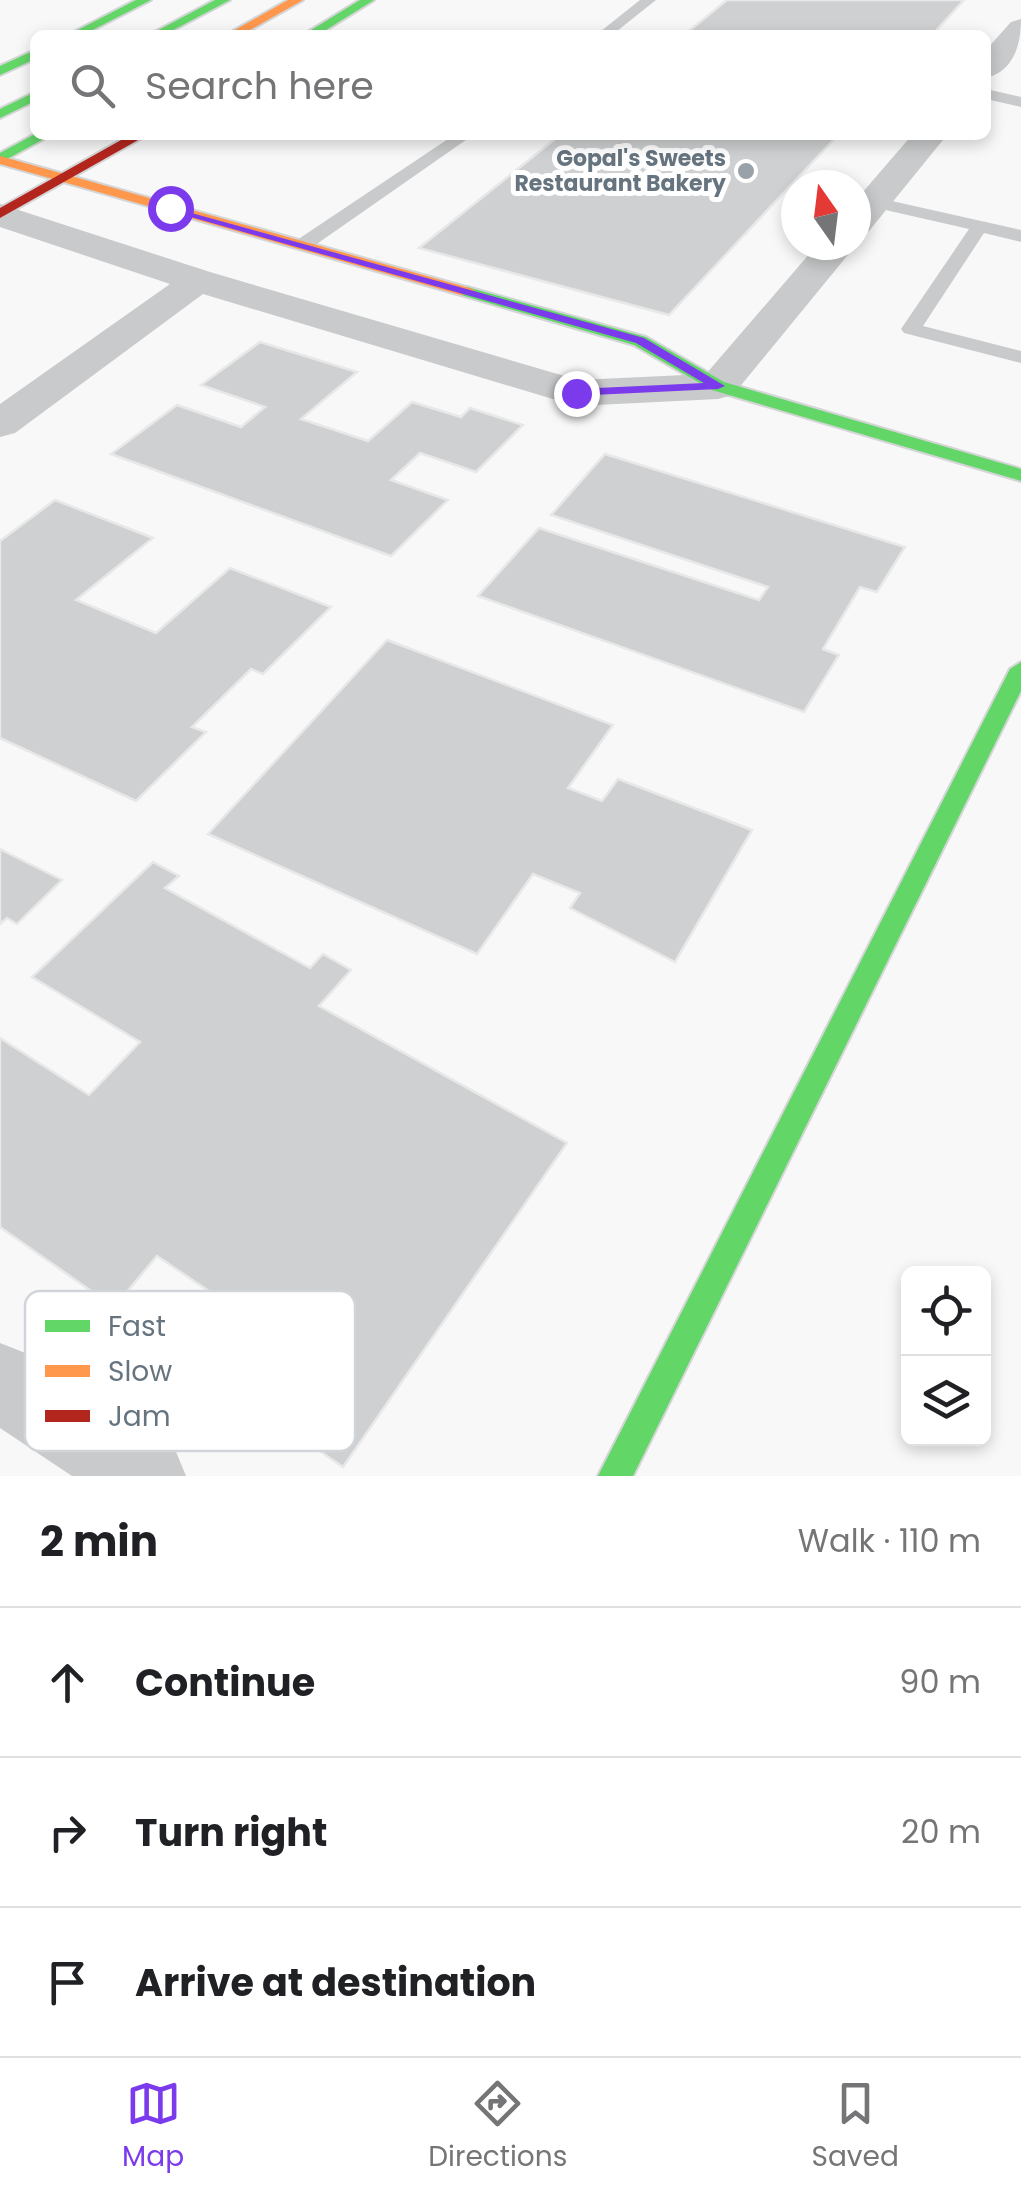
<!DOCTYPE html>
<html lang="en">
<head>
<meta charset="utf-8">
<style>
  body { margin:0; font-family:Poppins,sans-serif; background:#f2f2f2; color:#202124 }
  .controls { position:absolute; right:30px; bottom:30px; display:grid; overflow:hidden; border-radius:15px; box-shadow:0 5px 15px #0003 }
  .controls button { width:90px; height:90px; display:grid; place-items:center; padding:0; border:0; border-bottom:2px solid #e0e0e0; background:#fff; color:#202124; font:50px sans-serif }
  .compass { position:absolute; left:781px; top:170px; width:90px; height:90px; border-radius:50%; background:#fff; box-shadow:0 5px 15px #0003; rotate:346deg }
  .stop { position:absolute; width:30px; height:30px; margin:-22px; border:8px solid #7c3aed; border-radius:50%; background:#fff }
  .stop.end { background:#7c3aed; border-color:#fff; box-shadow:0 2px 10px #0008 }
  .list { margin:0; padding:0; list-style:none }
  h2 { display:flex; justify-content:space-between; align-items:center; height:130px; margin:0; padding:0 40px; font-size:42px }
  h2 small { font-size:32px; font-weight:400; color:#757577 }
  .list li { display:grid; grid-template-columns:65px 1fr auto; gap:30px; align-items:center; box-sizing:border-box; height:150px; padding:0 40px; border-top:2px solid #e0e0e0 }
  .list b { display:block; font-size:38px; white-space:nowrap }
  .list em { font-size:32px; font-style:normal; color:#757577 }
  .icon { flex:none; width:55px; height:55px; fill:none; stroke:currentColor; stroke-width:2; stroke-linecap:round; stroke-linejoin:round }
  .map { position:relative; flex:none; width:1021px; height:1476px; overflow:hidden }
  .search { position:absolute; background:#fff; box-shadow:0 5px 15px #0003; left:30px; right:30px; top:30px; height:110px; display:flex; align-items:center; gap:25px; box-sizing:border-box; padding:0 35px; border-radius:15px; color:#757577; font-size:38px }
  .sheet { height:580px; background:#fff }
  nav { display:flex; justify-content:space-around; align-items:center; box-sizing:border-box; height:140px; border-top:2px solid #e0e0e0; background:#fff; font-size:28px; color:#757577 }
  nav a { display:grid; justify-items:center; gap:5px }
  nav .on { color:#7c3aed }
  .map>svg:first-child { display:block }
  .building { fill:#ced0d1; stroke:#e8e8e8; stroke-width:2.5 }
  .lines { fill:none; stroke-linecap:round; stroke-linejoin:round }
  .fast-casing { stroke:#d4d5d6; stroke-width:4 }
  .slow-casing { stroke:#d4d5d6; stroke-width:4 }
  .jam-casing { stroke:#d4d5d6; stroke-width:4 }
  .lane { fill:#c9cacb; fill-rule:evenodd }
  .street { fill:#c9cacb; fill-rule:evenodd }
  .fast { fill:#63d668; fill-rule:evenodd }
  .slow { fill:#ff974d; fill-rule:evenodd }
  .jam { fill:#b3261e; fill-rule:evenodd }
  .route { fill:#7c3aed }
  .poi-dot { fill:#99a2a9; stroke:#fff; stroke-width:4 }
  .labels { text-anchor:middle; stroke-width:10; stroke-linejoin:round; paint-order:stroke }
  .far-poi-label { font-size:22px; font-weight:bold; fill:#66747f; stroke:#fff; text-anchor:end }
  .key { fill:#fff; stroke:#d1d5d9; stroke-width:2.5 }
  .key-label { font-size:28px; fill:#66747f }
</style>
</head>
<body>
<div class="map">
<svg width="1021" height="1476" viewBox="0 0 1021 1476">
  <rect width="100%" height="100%" fill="#f8f8f8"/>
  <g class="building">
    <path d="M727 0H964L932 35H684Z"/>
    <path d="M560 135H838L669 315 419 248Z"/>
    <path d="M260 342 357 372 301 419 368 441 412 402 461 417 470 408 523 425 476 472 420 453 391 480 448 500 391 556 111 454 177 405 241 427 265 407 201 385Z"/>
    <path d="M605 454 905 547 877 592 860 587 823 649 839 655 804 712 478 596 539 528 759 600 768 587 551 515Z"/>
    <path d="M55 500 153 538 76 600 156 633 230 568 331 607 263 674 251 669 192 727 206 732 136 801 0 738V541Z"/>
    <path d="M387 640 613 725 568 788 602 801 618 779 752 830 675 962 570 908 580 893 533 874 477 954 208 834Z"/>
    <path d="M0 849 62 880 17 924 7 918 0 924Z"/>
    <path d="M153 862 179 876 165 888 310 968 323 954 351 970 319 1006 567 1143 343 1467 292 1432 333 1375 157 1256 114 1307 0 1227V1038L89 1095 140 1042 32 977Z"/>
  </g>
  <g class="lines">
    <defs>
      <g id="fast">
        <path d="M136 0H151L83 35H68Z"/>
        <path d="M215 0H230L164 35H149Z"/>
        <path d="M360 0H374L318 35H303Z"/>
        <path d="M35 50V59L0 75V66Z"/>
        <path d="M35 92V101L0 118V109Z"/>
        <path d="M35 134 51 135 0 163V153Z"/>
        <path d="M467 287 646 337 724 382 1021 469V481L712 390 634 345 461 295V289Z"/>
        <path d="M1021 662V691L633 1476H598L1010 669Z"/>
      </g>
      <g id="slow">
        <path d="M288 0H303L241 35H226Z"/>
        <path d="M0 156 473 289 475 292 461 295 0 164Z"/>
      </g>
      <path id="jam" d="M130 135H147L0 218V208Z"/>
    </defs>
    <use href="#fast" class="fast-casing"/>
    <use href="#slow" class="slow-casing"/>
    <use href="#jam" class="jam-casing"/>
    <g class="lane">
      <path d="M640 0H656L612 35H596Z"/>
      <path d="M986 89 1021 97V107L986 99Z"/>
      <path d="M454 135H473L311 248H297V240Z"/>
      <path d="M874 197 1021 230V242L984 233 923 326 1021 351V363L904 333 901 329 969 229 868 206 865 202Z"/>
    </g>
    <g class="street">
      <path d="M1021 19C1021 44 1014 71 986 78V50L1011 22Z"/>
      <path d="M912 135H947L869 231 856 234V200Z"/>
      <path d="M0 204 210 272 578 380 706 374 817 245H856L733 395 718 399 576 406 203 294 15 433 0 437V404L170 284 0 227Z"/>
      <path d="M0 1343 28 1354 174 1447 186 1476H72L0 1428Z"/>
    </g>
    <use href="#fast" class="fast"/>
    <use href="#slow" class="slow"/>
    <use href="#jam" class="jam"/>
  </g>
  <path class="route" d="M166 206 644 338 725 386 718 389 572 396 570 393 576 389 704 383 636 343 166 210Z"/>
  <circle class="poi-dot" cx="746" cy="171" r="10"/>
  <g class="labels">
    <g class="far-poi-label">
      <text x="726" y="166">Gopal's Sweets<tspan x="726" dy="25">Restaurant Bakery</tspan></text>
    </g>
  </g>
  <rect x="25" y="1291" width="330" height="160" rx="15" class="key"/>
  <rect x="45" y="1320" width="45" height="12" fill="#63d668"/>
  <rect x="45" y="1365" width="45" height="12" fill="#ff974d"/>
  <rect x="45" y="1410" width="45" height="12" fill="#b3261e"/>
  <g class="key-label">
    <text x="108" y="1336">Fast</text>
    <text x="108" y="1381">Slow</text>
    <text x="108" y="1426">Jam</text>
  </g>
</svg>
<div class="controls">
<button><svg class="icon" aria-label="locate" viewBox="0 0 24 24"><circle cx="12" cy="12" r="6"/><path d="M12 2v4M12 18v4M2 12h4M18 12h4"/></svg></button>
<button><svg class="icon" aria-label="layers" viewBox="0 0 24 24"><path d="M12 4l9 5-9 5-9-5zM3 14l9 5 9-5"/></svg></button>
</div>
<svg class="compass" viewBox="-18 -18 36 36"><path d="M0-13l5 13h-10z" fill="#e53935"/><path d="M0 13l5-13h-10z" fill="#757577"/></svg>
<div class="stop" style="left:170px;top:208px"></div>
<div class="stop end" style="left:576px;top:393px"></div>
<div class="search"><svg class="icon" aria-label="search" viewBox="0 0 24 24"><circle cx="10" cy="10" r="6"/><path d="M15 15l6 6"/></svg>Search here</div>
</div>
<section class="sheet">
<h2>2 min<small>Walk · 110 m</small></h2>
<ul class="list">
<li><svg class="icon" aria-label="ahead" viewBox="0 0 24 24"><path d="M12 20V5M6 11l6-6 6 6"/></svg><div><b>Continue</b></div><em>90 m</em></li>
<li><svg class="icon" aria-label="right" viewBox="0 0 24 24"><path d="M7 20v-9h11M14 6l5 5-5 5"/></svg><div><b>Turn right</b></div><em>20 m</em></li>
<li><svg class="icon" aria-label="arrive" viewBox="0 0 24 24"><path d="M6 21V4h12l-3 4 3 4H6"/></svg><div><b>Arrive at destination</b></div></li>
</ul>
</section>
<nav>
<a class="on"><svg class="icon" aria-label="map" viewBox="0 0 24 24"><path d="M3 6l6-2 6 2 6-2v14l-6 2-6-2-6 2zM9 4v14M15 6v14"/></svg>Map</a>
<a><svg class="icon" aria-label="directions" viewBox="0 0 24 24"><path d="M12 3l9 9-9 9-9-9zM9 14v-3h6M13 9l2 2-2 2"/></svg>Directions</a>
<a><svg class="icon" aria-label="saved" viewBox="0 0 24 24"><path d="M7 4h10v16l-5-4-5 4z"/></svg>Saved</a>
</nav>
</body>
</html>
